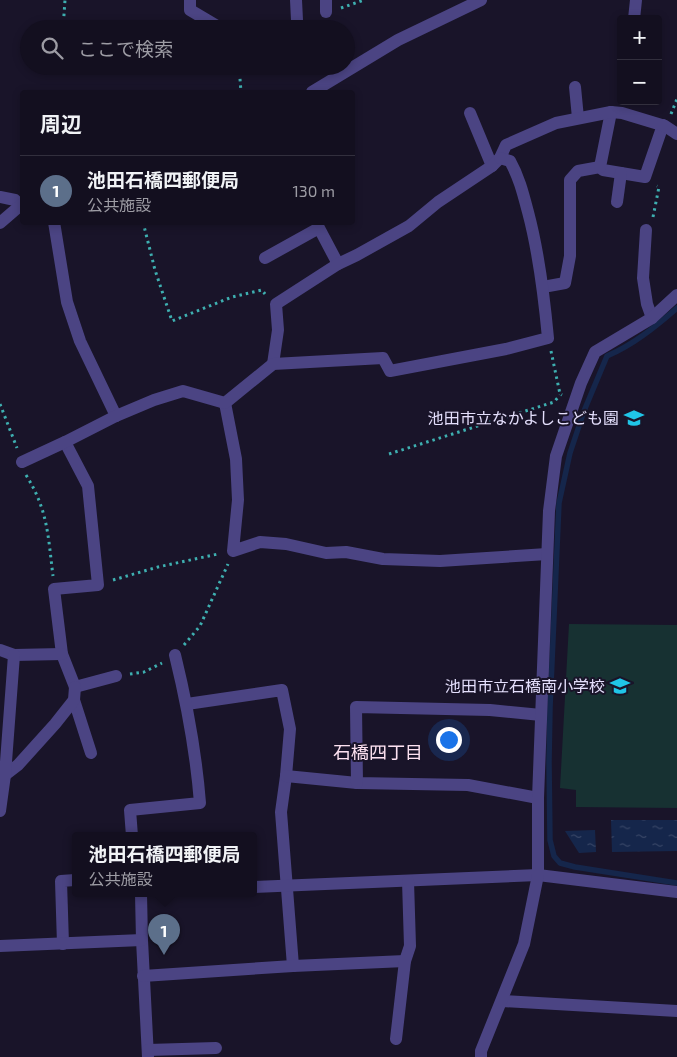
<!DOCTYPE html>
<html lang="ja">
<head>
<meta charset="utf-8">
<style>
  body { margin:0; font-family:"Exo 2","Noto Sans JP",sans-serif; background:#201d2c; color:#f1f3f6 }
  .controls { position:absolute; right:15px; top:15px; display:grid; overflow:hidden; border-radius:5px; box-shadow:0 2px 8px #0003 }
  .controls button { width:45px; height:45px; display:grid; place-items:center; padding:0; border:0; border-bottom:1px solid #322f3d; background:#130f1f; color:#f1f3f6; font:25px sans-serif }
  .you { position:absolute; left:448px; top:739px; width:18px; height:18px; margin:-12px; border:4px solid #fff; border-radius:50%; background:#1a73e8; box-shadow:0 0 0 8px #1a73e833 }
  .badge { display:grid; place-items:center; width:32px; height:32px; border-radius:50%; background:#20c5e7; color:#fff; font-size:16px; font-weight:700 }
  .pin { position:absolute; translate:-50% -41px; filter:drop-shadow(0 1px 2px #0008) }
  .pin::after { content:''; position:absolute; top:26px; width:18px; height:15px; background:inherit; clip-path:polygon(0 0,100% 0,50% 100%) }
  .popup { position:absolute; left:72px; top:832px; width:185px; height:65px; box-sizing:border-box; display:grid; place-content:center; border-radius:5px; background:#130f1f; filter:drop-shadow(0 1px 4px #0005); font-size:16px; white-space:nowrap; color:#9d9ca4 }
  .popup b { font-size:19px; color:#f1f3f6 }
  .popup::after { content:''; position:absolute; left:50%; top:100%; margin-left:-10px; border:10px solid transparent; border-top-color:#130f1f }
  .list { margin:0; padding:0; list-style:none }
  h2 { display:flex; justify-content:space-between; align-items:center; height:65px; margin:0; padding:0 20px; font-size:21px }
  h2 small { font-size:16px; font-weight:400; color:#9d9ca4 }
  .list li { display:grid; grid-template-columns:32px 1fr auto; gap:15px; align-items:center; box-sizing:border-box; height:70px; padding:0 20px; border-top:1px solid #322f3d }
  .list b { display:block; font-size:19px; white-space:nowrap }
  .list p { margin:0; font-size:16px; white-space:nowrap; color:#9d9ca4 }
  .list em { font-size:16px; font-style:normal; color:#9d9ca4 }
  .icon { flex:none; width:28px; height:28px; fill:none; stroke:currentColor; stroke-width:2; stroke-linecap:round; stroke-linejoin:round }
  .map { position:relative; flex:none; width:677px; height:1057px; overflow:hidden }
  .search { position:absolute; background:#130f1f; box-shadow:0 2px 8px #0003; left:20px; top:20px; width:335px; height:55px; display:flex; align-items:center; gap:12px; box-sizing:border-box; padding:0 18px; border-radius:28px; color:#9d9ca4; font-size:19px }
  .panel { position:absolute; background:#130f1f; box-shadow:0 2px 8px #0003; left:20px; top:90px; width:335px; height:135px; border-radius:5px }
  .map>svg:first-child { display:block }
  .pitch { fill:#173132 }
  .water { fill:url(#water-ripples) }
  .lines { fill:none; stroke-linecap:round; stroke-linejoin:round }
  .stream { stroke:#15264b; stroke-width:5.5 }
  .path { stroke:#3eafb0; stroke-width:3; stroke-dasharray:2.5 4; stroke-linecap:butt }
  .minor { stroke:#4b4483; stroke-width:12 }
  .labels { text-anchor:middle; stroke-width:4; stroke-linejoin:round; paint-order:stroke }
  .poi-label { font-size:16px; fill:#e4dffc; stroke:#191429; text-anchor:end }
  .neighbourhood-label { font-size:18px; fill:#fce1f0; stroke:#191429 }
</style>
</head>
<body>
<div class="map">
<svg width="677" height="1057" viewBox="0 0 677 1057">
  <defs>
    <pattern id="water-ripples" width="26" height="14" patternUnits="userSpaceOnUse" patternTransform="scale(1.25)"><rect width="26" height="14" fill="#15264b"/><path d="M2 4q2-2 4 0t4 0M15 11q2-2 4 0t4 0" fill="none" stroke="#374566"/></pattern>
  </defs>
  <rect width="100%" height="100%" fill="#191429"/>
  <path class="pitch" d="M569 624 677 625V808L576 807V790L560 788Z"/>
  <g class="water">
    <path d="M611 820H677V851L612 852Z"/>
    <path d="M595 830 596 852 579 853 565 831Z"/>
  </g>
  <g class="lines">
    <path class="stream" d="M677 308C655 327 633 345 607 356L584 411 570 453 559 503 550 708 549 762 550 840 554 856 560 863 575 867 677 883"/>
    <g class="path">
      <path d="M341 8 364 0"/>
      <path d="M63 29 65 0"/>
      <path d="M263 29 284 23"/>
      <path d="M239 66 241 92"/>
      <path d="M671 114 677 99"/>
      <path d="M653 217 659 187 657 186"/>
      <path d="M143 222 155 270 172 321 232 297 262 290 265 294"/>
      <path d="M551 351 560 394 562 395"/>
      <path d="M0 404 17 448"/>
      <path d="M389 454 554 402 560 395"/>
      <path d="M26 475C48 510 48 536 53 576"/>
      <path d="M113 580 158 567 218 554"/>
      <path d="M184 645 200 626 228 564"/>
      <path d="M130 674 144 672 162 663"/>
    </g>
    <g class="minor">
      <path d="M190 0V10L222 29"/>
      <path d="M296 0 297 20"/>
      <path d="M326 0V12"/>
      <path d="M634 19 636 0"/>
      <path d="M575 87 578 118"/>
      <path d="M312 92 398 40 481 0"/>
      <path d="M470 113 492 166"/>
      <path d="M600 167 603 170 645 177 663 125"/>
      <path d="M0 197 15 200 20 205"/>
      <path d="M617 202 621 173"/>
      <path d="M54 222 67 302 80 341 116 416"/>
      <path d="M0 223 22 204"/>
      <path d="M646 230 643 278 647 304 652 318"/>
      <path d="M265 258 319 228 338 264"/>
      <path d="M543 287 565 283 570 256V180L578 171 600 167 611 112"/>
      <path d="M273 364 278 330 276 304 338 264 357 255 409 226 438 202 492 166 500 158 506 145 556 123 611 112 622 113 665 126 677 134"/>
      <path d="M225 403 236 459 238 500 233 551 260 542 286 544 326 553 346 552 383 559 440 561 547 554"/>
      <path d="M65 442 88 486 98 585 54 589 62 654 75 687 116 676"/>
      <path d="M22 462 65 442 116 416 154 400 183 391 225 403 273 364 383 358 390 371 506 349 548 338C544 295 539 253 528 212 523 193 519 177 510 161L500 158"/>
      <path d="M0 650 14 655 62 654"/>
      <path d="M74 700 91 753"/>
      <path d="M187 704 282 690 290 729 286 776 281 812 293 966"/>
      <path d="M0 775H5L18 765 55 724 74 700 75 687"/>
      <path d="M286 776 357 783 468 785 538 798"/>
      <path d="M357 783 356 707 490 710 541 715"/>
      <path d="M0 811 5 775 14 655"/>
      <path d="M132 836 130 810 200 803C196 752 187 704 175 655"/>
      <path d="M253 887 538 875 677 892"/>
      <path d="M141 894 142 940 148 1057"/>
      <path d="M63 944 61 881 75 880"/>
      <path d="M0 946 142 940"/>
      <path d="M143 976 293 966 405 961"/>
      <path d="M502 1001 677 1011"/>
      <path d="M396 1039 405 961 410 946 408 881"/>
      <path d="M148 1050 216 1048"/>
      <path d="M481 1057V1051L524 944 538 875V798L549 511 556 456 581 383 595 352 652 318 677 295"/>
    </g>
  </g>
  <defs>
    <symbol id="school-bare" viewBox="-9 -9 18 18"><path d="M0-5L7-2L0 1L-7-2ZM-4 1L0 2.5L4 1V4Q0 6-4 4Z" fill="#20c5e7" stroke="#191429" stroke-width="2.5" paint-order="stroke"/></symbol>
  </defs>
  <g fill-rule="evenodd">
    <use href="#school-bare" x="620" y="404" width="28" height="28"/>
    <use href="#school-bare" x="606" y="672" width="28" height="28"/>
  </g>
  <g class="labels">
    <g class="poi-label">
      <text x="619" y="424">池田市立なかよしこども園</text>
      <text x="605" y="692">池田市立石橋南小学校</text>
    </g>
    <g class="neighbourhood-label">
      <text x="378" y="759">石橋四丁目</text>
    </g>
  </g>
</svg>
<div class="controls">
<button>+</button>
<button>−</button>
</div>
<div class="you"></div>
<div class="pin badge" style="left:164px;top:955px;background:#5c6f8a">1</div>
<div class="popup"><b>池田石橋四郵便局</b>公共施設</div>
<div class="search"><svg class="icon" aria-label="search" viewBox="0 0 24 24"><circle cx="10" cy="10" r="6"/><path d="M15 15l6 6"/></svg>ここで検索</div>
<section class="panel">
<h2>周辺<small></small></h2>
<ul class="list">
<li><span class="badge" style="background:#5c6f8a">1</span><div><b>池田石橋四郵便局</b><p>公共施設</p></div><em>130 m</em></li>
</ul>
</section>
</div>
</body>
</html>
